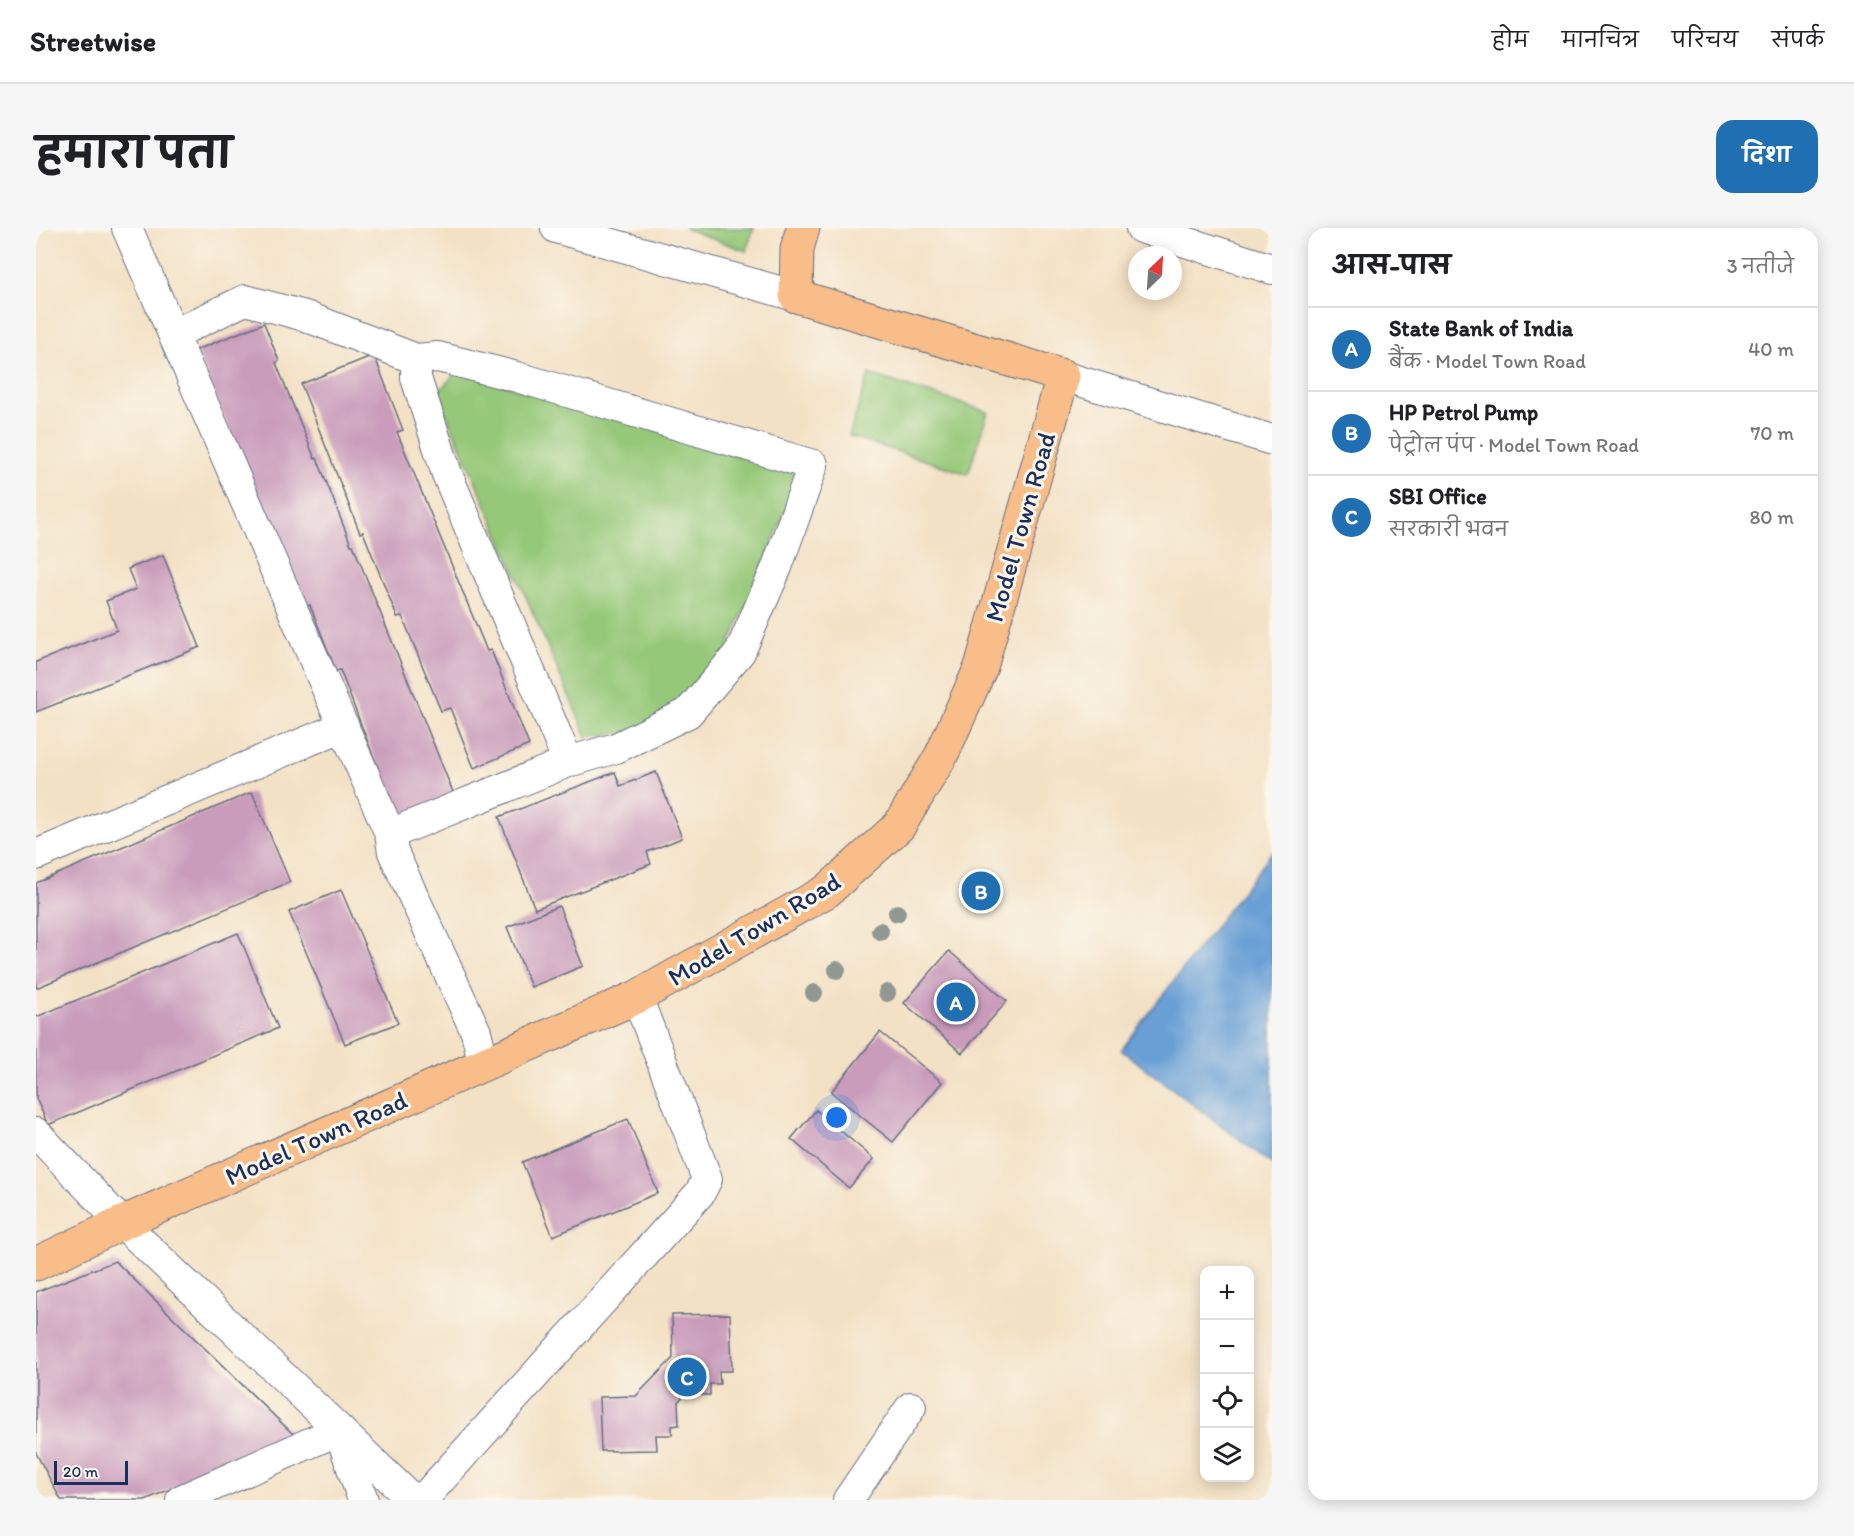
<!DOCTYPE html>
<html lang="hi">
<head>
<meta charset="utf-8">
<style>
  body { margin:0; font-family:Itim,"Playpen Sans Deva",sans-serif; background:#f6f6f6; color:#202124 }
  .controls { position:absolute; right:18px; bottom:18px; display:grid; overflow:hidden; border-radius:12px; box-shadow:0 3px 15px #0003 }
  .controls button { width:54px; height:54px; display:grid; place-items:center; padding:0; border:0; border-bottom:2px solid #e0e0e0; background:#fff; color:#202124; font:30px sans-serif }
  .compass { position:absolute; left:1092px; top:18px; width:54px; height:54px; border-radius:50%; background:#fff; box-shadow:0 3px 15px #0003; rotate:25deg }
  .scale { position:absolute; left:18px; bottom:15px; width:74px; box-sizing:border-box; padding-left:6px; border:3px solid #1b2f5e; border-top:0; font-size:16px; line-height:21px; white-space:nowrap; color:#1b2f5e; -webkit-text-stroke:4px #fbf7ec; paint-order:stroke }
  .you { position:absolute; left:801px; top:890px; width:21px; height:21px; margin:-15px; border:4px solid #fff; border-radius:50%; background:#1a73e8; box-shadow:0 0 0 9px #1a73e833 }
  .badge { display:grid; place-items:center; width:39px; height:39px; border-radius:50%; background:#1f6fb2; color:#fff; font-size:20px; font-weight:700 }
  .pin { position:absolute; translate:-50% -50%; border:3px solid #fff; box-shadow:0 2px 6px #0006 }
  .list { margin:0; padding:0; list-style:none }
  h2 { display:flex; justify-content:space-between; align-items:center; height:78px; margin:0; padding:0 24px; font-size:26px }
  h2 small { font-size:20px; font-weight:400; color:#757577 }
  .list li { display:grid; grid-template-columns:39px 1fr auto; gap:18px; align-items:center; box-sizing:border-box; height:84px; padding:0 24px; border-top:2px solid #e0e0e0 }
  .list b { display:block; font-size:22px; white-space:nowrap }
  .list p { margin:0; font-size:20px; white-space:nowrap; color:#757577 }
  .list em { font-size:20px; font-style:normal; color:#757577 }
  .icon { flex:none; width:33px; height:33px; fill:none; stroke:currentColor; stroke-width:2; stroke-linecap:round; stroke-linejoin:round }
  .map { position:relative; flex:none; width:1236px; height:1272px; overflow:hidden; border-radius:18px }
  header { display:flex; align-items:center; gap:36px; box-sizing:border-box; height:84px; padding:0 30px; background:#fff; border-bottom:2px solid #e0e0e0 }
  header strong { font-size:28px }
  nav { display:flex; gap:33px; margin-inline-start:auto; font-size:21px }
  .intro { display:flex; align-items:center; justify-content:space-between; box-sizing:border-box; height:144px; padding:0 36px }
  h1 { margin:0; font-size:42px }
  .button { padding:15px 27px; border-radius:18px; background:#1f6fb2; color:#fff; font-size:21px; font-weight:700 }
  main { display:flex; gap:36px; padding:0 36px }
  aside { flex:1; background:#fff; border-radius:18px; box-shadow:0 3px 15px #0003 }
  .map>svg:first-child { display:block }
  .green { fill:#95c878; stroke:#587c6b; stroke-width:1.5 }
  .water { fill:#689fd5; stroke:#42679a; stroke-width:1.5 }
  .building { fill:#c99cbb }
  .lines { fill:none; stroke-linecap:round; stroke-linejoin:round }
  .minor-casing { stroke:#676d82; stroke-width:32 }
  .major-casing { stroke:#676d82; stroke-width:35 }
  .minor { stroke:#fff; stroke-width:30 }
  .major { stroke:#f8bd89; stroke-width:33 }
  .tree { fill:#919891 }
  .labels { text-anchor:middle; stroke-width:6; stroke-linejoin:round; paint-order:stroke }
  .street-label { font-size:26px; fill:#1b2f5e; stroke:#fbf7ec }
</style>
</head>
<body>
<header>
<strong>Streetwise</strong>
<nav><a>होम</a><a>मानचित्र</a><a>परिचय</a><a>संपर्क</a></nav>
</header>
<div class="intro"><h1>हमारा पता</h1><a class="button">दिशा</a></div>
<main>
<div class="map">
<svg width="1236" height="1272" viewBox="0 0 1236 1272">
  <rect width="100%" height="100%" fill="#fbf7ec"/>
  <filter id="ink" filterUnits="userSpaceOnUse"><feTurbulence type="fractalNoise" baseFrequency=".0167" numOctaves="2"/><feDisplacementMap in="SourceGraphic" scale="12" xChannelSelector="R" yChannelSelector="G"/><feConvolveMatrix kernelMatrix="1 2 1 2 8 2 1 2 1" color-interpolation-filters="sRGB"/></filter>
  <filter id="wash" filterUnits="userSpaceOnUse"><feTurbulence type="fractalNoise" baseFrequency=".008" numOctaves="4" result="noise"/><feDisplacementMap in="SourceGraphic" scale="24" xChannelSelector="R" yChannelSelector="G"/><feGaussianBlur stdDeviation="1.35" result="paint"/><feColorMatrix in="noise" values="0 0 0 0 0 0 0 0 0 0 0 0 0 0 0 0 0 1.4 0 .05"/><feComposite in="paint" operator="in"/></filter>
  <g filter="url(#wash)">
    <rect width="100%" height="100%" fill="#f3e1c5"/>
    <g class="green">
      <path d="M648 0H718L710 23Z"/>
      <path d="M422 143 765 246 679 451 620 500 551 509 401 165Z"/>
      <path d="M833 146 952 184 932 246 813 208Z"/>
    </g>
    <path class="water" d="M1236 624V936L1085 822Z"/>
    <g id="blocks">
      <g class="building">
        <path d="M228 95 243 133 240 135 279 231 281 230 315 317H317L419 569 362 592 304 442 300 443 274 377 267 380 160 122Z"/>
        <path d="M338 127 367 202 361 204 451 423 455 422 493 517 438 540 414 480 405 483 366 388 361 389 327 304 324 305 265 156Z"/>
        <path d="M127 327 164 419 0 484V434L81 402 70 373 100 361 92 341Z"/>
        <path d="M579 544 584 558 620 544 646 610 611 624 615 636 499 681 463 589Z"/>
        <path d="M216 564 254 654 0 760V655Z"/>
        <path d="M305 662 362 795 309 816 253 684Z"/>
        <path d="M523 678 547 738 495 759 471 699Z"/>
        <path d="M202 705 242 800 12 897 0 870V789Z"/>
        <path d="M913 723 971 773 926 825 868 775Z"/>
        <path d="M844 804 906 854 857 914 795 864Z"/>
        <path d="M780 882 838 931 813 960 755 911Z"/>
        <path d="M592 891 622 965 517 1008 486 934Z"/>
        <path d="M79 1033 259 1208 109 1272H25L0 1225V1064Z"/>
        <path d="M694 1086 696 1143H683L684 1156H674V1167H648L642 1174 643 1197 636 1198V1207H620L621 1222 565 1223 563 1169 600 1168 637 1130 636 1087Z"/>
      </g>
    </g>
  </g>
  <g filter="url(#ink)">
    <use href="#blocks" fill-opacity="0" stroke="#676d82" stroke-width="1.5"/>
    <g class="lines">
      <defs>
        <g id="minor">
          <path d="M91 0 354 606 357 624 440 804 448 836"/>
          <path d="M520 0 760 68"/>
          <path d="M1105 0 1236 41"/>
          <path d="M138 106 209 72 269 88 380 131 402 129 481 149 777 237 741 339 704 424 652 485 580 520 532 534 354 606"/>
          <path d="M380 131V150L411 246 532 534"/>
          <path d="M1027 148 1236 212"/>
          <path d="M0 627 308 498"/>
          <path d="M0 905 86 995 377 1272"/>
          <path d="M145 1272 303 1202 327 1272"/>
          <path d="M386 1272 664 965 671 951 601 769"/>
          <path d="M812 1272 875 1179"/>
        </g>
        <path id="major" d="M0 1036 86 995 601 769 791 663 863 598 905 528 945 439 1027 148 760 68 761 21 767 0"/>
      </defs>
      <use href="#minor" class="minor-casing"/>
      <use href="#major" class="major-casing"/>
      <use href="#minor" class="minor"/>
      <use href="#major" class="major"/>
    </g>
    <g class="tree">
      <circle cx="861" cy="685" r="9"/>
      <circle cx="844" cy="703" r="9"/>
      <circle cx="801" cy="742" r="9"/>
      <circle cx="778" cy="765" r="9"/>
      <circle cx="851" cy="765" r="9"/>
    </g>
  </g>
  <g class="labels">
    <g class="street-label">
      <text transform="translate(984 299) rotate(-74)" y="9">Model Town Road</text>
      <text transform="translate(718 701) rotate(-31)" y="9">Model Town Road</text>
      <text transform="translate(280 910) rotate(-24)" y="9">Model Town Road</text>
    </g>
  </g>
</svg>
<div class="controls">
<button>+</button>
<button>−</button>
<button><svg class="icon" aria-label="locate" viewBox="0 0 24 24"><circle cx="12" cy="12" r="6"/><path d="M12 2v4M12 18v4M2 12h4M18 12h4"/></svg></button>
<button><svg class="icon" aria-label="layers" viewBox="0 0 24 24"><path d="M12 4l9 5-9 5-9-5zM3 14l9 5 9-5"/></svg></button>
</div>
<svg class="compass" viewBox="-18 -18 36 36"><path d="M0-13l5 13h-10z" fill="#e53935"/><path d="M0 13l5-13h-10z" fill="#757577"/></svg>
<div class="scale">20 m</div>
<div class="you"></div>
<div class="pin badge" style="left:920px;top:774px">A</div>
<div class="pin badge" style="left:945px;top:663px">B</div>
<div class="pin badge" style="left:651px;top:1149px">C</div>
</div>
<aside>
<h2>आस-पास<small>3 नतीजे</small></h2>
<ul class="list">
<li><span class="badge">A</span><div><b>State Bank of India</b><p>बैंक · Model Town Road</p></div><em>40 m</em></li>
<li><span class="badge">B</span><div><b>HP Petrol Pump</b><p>पेट्रोल पंप · Model Town Road</p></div><em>70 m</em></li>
<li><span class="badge">C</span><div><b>SBI Office</b><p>सरकारी भवन</p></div><em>80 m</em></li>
</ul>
</aside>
</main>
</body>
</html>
